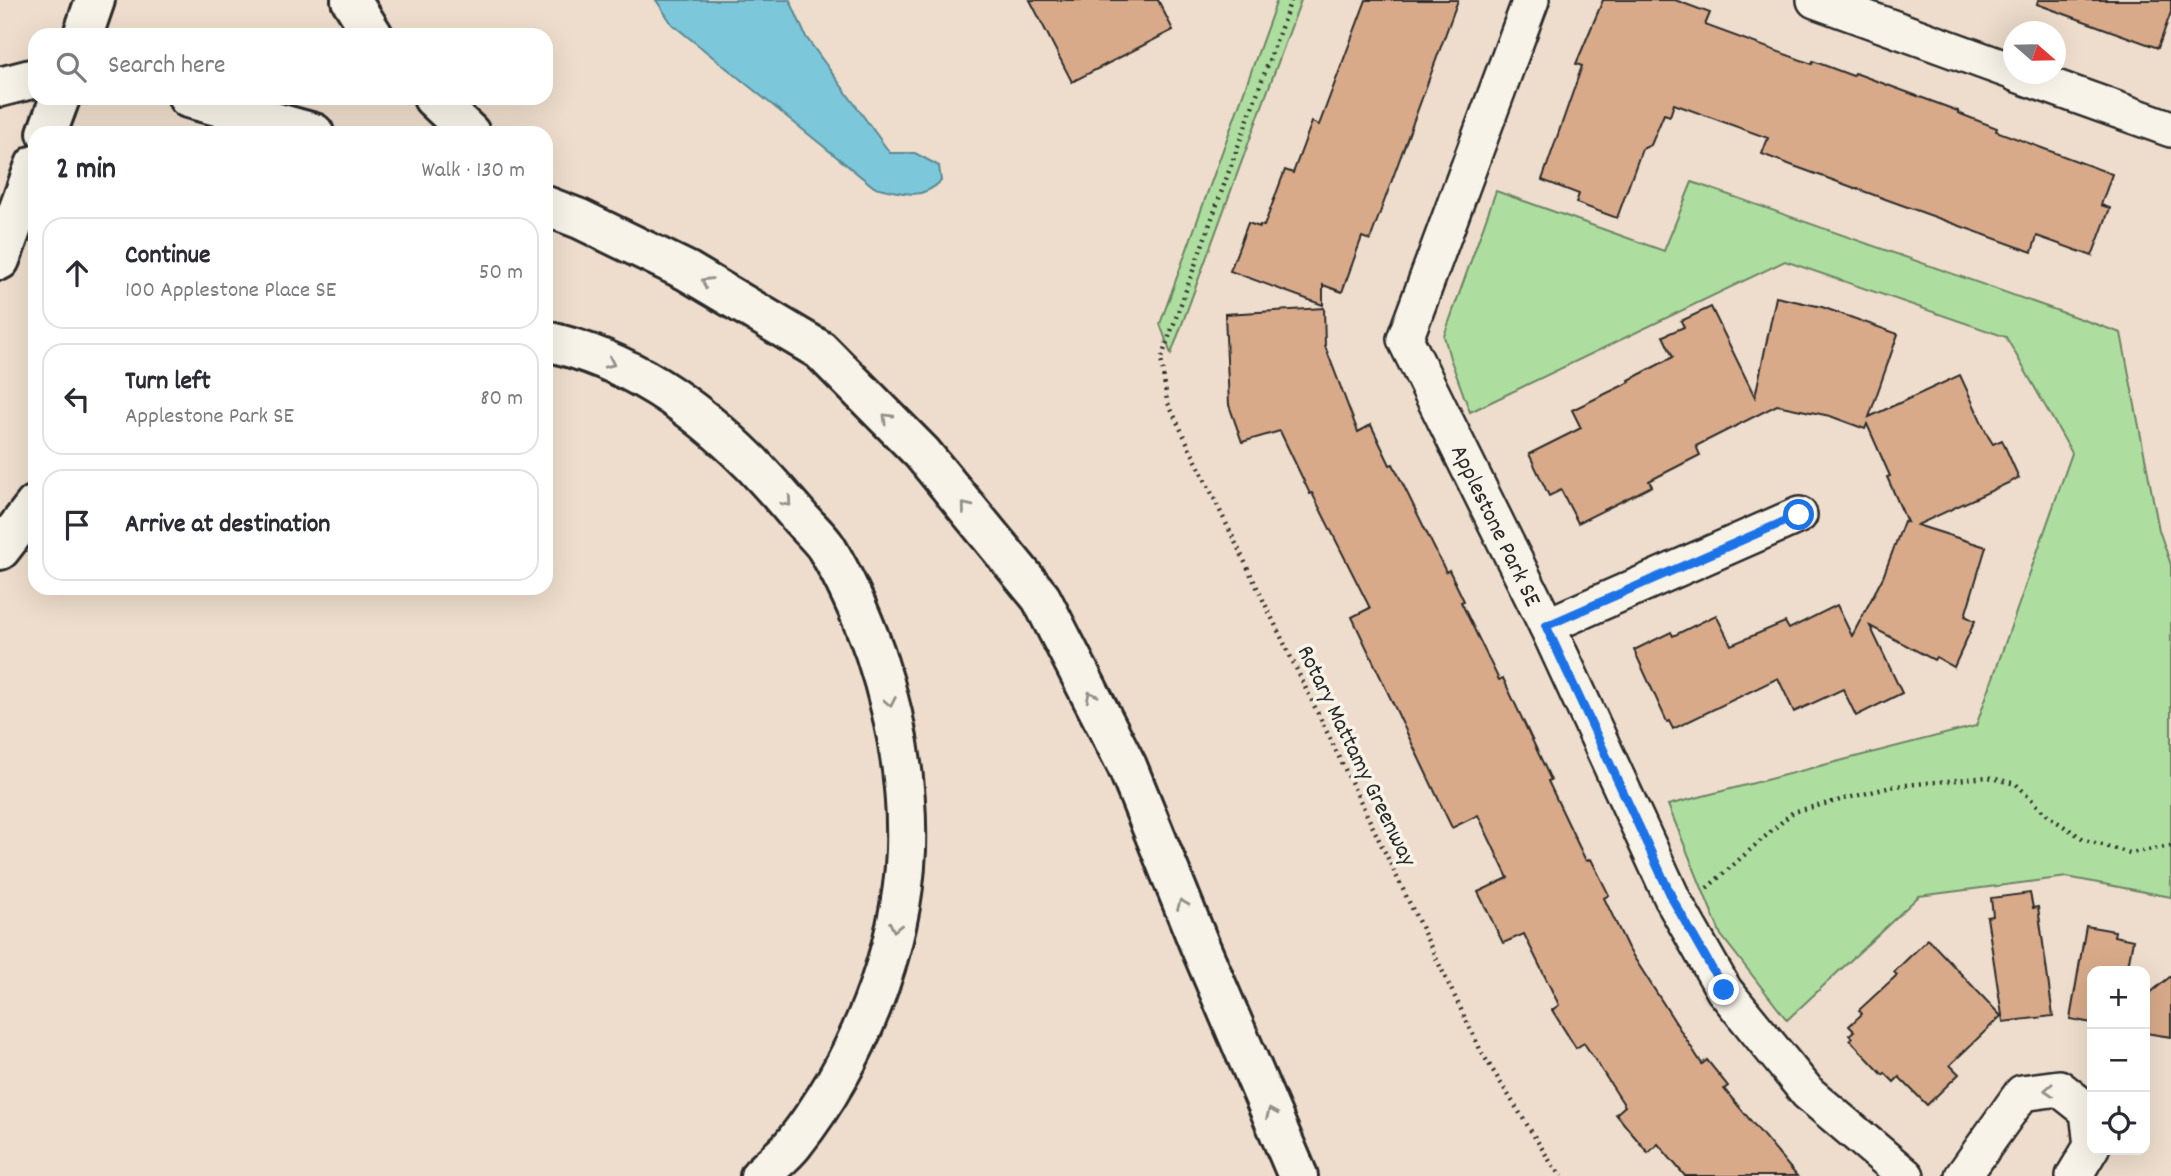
<!DOCTYPE html>
<html lang="en">
<head>
<meta charset="utf-8">
<style>
  body { margin:0; font-family:Dekko,sans-serif; background:#f2f2f3; color:#2b2b33 }
  .controls { position:absolute; right:21px; bottom:21px; display:grid; overflow:hidden; border-radius:14px; box-shadow:0 7px 28px #0002 }
  .controls button { width:63px; height:63px; display:grid; place-items:center; padding:0; border:0; border-bottom:2px solid #e1e1e2; background:#fff; color:#2b2b33; font:35px sans-serif }
  .compass { position:absolute; left:2003px; top:21px; width:63px; height:63px; border-radius:50%; background:#fff; box-shadow:0 7px 28px #0002; rotate:110deg }
  .stop { position:absolute; width:21px; height:21px; margin:-16px; border:5px solid #1a73e8; border-radius:50%; background:#fff }
  .stop.end { background:#1a73e8; border-color:#fff; box-shadow:0 2px 7px #0008 }
  .list { margin:0; padding:0; list-style:none }
  h2 { display:flex; justify-content:space-between; align-items:center; height:91px; margin:0; padding:0 28px; font-size:30px }
  h2 small { font-size:23px; font-weight:400; color:#7c7c81 }
  .list li { display:grid; grid-template-columns:46px 1fr auto; gap:21px; align-items:center; box-sizing:border-box; height:112px; margin:0 14px 14px; padding:0 14px; border:2px solid #e1e1e2; border-radius:21px }
  .list b { display:block; font-size:26px; white-space:nowrap }
  .list p { margin:0; font-size:23px; white-space:nowrap; color:#7c7c81 }
  .list em { font-size:23px; font-style:normal; color:#7c7c81 }
  .icon { flex:none; width:38px; height:38px; fill:none; stroke:currentColor; stroke-width:2; stroke-linecap:round; stroke-linejoin:round }
  .map { position:relative; flex:none; width:2171px; height:1176px; overflow:hidden }
  .search { position:absolute; background:#fff; box-shadow:0 7px 28px #0002; left:28px; top:28px; width:525px; height:77px; display:flex; align-items:center; gap:18px; box-sizing:border-box; padding:0 24px; border-radius:21px; color:#7c7c81; font-size:26px }
  .panel { position:absolute; background:#fff; box-shadow:0 7px 28px #0002; left:28px; top:126px; width:525px; height:469px; border-radius:21px }
  .map>svg:first-child { display:block }
  .green { fill:#adde9f; stroke:#6c8465; stroke-width:2 }
  .water { fill:#7bc7da; stroke:#5b8994; stroke-width:2 }
  .building { fill:#d8aa8a; stroke:#2b2b2b; stroke-width:2 }
  .lines { fill:none; stroke-linecap:round; stroke-linejoin:round }
  .street-casing { stroke:#2b2b2b; stroke-width:40 }
  .secondary-casing { stroke:#2b2b2b; stroke-width:44 }
  .highway-casing { stroke:#2b2b2b; stroke-width:44 }
  .path { stroke:#2b2b2b; stroke-width:4.5; stroke-dasharray:2 5; stroke-linecap:butt }
  .street { stroke:#f7f3e8; stroke-width:35 }
  .secondary { stroke:#f7f3e8; stroke-width:38 }
  .highway { stroke:#f7f3e8; stroke-width:38 }
  .oneway { stroke:#918f8a }
  .route { stroke:#1a73e8; stroke-width:9 }
  .labels { text-anchor:middle; stroke-width:7; stroke-linejoin:round; paint-order:stroke }
  .street-label { font-size:24px; fill:#2b2b2b; stroke:#f7f3e8 }
</style>
</head>
<body>
<div class="map">
<svg width="2171" height="1176" viewBox="0 0 2171 1176">
  <rect width="100%" height="100%" fill="#edc"/>
  <filter id="ink" filterUnits="userSpaceOnUse"><feTurbulence type="fractalNoise" baseFrequency=".0143" numOctaves="2"/><feDisplacementMap in="SourceGraphic" scale="14" xChannelSelector="R" yChannelSelector="G"/><feConvolveMatrix kernelMatrix="1 2 1 2 8 2 1 2 1" color-interpolation-filters="sRGB"/></filter>
  <g filter="url(#ink)">
    <g class="green">
      <path d="M1277 0H1301L1171 354 1160 324Z"/>
      <path d="M1692 182 2121 333 2159 530 2171 565V897L2067 877 1919 896 1787 1020 1721 935 1668 805 1976 726 2072 453 2006 337 1785 261 1470 412 1450 358 1444 336 1496 191 1664 251Z"/>
    </g>
    <path class="water" d="M656 0H790L806 37 890 153H915L939 166 941 181C920 202 900 192 874 187L672 24Z"/>
    <g class="building">
      <path d="M1030 0H1158L1173 30 1072 82Z"/>
      <path d="M1366 0H1458L1370 240 1362 237 1342 292 1323 285V305L1230 271 1248 223 1260 227V225L1264 226 1285 170 1293 173 1312 122 1319 125Z"/>
      <path d="M1603 0H1675L1710 13 1705 25 1812 64 1813 61 1853 76 1855 73 1958 111V113L1997 128 1996 131 2112 174 2101 205 2110 208 2092 256 2037 236 2032 252 1791 165 1762 154 1768 138 1674 104 1670 116 1664 114 1651 145 1642 149 1617 218 1576 203 1579 194 1542 180 1582 66 1576 64Z"/>
      <path d="M2038 0H2171V12L2158 48 2037 4Z"/>
      <path d="M1776 297 1822 307 1898 334 1869 417 1960 375 1988 436 1993 444 2002 440 2019 478 1917 525 1986 547 1965 616 1975 621 1954 667 1936 657 1934 660 1870 626 1902 693 1856 716 1843 689 1794 712 1778 678 1673 729 1669 721 1667 722 1634 650 1671 632 1673 636 1716 615 1731 645 1785 622 1789 629 1837 605 1852 636 1883 577 1904 521 1907 522 1887 477 1890 476 1867 424 1865 429 1830 416 1777 405 1696 446 1700 455 1649 481 1652 486 1578 523 1561 490 1549 496 1529 454 1581 428 1572 410 1630 382 1629 380 1673 357 1663 336 1684 327 1681 321 1711 307 1755 397Z"/>
      <path d="M1324 308 1325 346 1358 432 1371 425 1390 465 1393 464 1446 572 1449 570 1464 601 1461 602 1499 680 1503 678 1551 780 1548 781 1586 861 1591 859 1609 895 1604 898 1628 948 1702 1064 1707 1060 1728 1086 1724 1089 1797 1176H1685L1658 1144 1648 1153 1616 1114 1625 1106 1584 1043 1576 1048 1552 1010 1559 1005 1524 934 1503 943 1478 892 1508 878 1478 815 1452 828 1352 617 1370 608 1312 493 1310 494 1280 431 1242 442 1229 405 1225 314Z"/>
      <path d="M2030 893 2033 908 2038 907 2053 1016 2003 1022 1987 917 1993 916 1991 898Z"/>
      <path d="M2086 926 2115 931 2114 936 2133 940 2127 971H2092V1023L2070 1019Z"/>
      <path d="M1928 939 2001 1016 1950 1065 1959 1074 1927 1105 1899 1077 1894 1082 1885 1073 1883 1075 1850 1040 1852 1038 1849 1035 1854 1031 1849 1026 1862 1014 1859 1010 1897 975 1894 972Z"/>
      <path d="M2171 976V1037L2145 1033V997Z"/>
    </g>
    <g class="lines">
      <defs>
        <g id="street">
          <path d="M1531 0 1405 339 1547 626 1674 902 1724 990 1808 1093 1906 1176"/>
          <path d="M1815 0 2014 72"/>
          <path d="M2017 74 2171 129"/>
          <path d="M1547 626 1799 515"/>
          <path d="M1963 1176 2022 1093 2059 1088 2088 1111 2092 1146 2074 1176"/>
        </g>
        <g id="secondary">
          <path d="M83 35 95 0"/>
          <path d="M47 133 60 98"/>
          <path d="M0 260 35 165"/>
        </g>
        <g id="highway">
          <path d="M351 0 373 35"/>
          <path d="M0 87 35 78"/>
          <path d="M188 98 314 133"/>
          <path d="M433 98 470 133"/>
          <path d="M546 206 580 219 687 271 820 350 922 453 1041 598 1127 766 1199 944 1298 1176"/>
          <path d="M546 341C629 360 692 404 752 464 769 482 785 500 801 519 809 528 819 537 826 547 846 580 862 617 875 653 896 716 908 783 906 850 902 952 857 1063 794 1143 785 1155 771 1165 760 1176"/>
          <path d="M0 550 35 505"/>
        </g>
      </defs>
      <use href="#street" class="street-casing"/>
      <use href="#secondary" class="secondary-casing"/>
      <use href="#highway" class="highway-casing"/>
      <g class="path">
        <path d="M1291 0 1161 359 1167 401 1482 1053 1553 1166 1562 1176"/>
        <path d="M1707 888 1793 812 1895 786 1988 777 2016 784 2048 816 2085 840 2130 853 2171 846"/>
      </g>
      <use href="#street" class="street"/>
      <use href="#secondary" class="secondary"/>
      <use href="#highway" class="highway"/>
    </g>
    <defs><path id="oneway-chevron" d="M-2-3.5L2.5 0L-2 3.5" fill="none" stroke-width="1.6" stroke-linecap="round" stroke-linejoin="round" transform="scale(1.75)"/></defs>
    <g class="oneway">
      <use href="#oneway-chevron" transform="translate(706 282) rotate(-149)"/>
      <use href="#oneway-chevron" transform="translate(610 363) rotate(25)"/>
      <use href="#oneway-chevron" transform="translate(887 418) rotate(-135)"/>
      <use href="#oneway-chevron" transform="translate(787 502) rotate(49)"/>
      <use href="#oneway-chevron" transform="translate(966 507) rotate(-129)"/>
      <use href="#oneway-chevron" transform="translate(1091 696) rotate(-117)"/>
      <use href="#oneway-chevron" transform="translate(890 702) rotate(79)"/>
      <use href="#oneway-chevron" transform="translate(1182 904) rotate(-112)"/>
      <use href="#oneway-chevron" transform="translate(895 927) rotate(102)"/>
      <use href="#oneway-chevron" transform="translate(2049 1090) rotate(177)"/>
      <use href="#oneway-chevron" transform="translate(1271 1113) rotate(-113)"/>
    </g>
  </g>
  <g class="lines" filter="url(#ink)">
    <path class="route" d="M1724 990 1674 902 1546 626 1799 515"/>
  </g>
  <g class="labels">
    <g class="street-label">
      <text transform="translate(1497 525) rotate(64)" y="8">Applestone Park SE</text>
      <text transform="translate(1358 755) rotate(64)" y="8">Rotary Mattamy Greenway</text>
    </g>
  </g>
</svg>
<div class="controls">
<button>+</button>
<button>−</button>
<button><svg class="icon" aria-label="locate" viewBox="0 0 24 24"><circle cx="12" cy="12" r="6"/><path d="M12 2v4M12 18v4M2 12h4M18 12h4"/></svg></button>
</div>
<svg class="compass" viewBox="-18 -18 36 36"><path d="M0-13l5 13h-10z" fill="#e53935"/><path d="M0 13l5-13h-10z" fill="#7c7c81"/></svg>
<div class="stop" style="left:1799px;top:515px"></div>
<div class="stop end" style="left:1724px;top:990px"></div>
<div class="search"><svg class="icon" aria-label="search" viewBox="0 0 24 24"><circle cx="10" cy="10" r="6"/><path d="M15 15l6 6"/></svg>Search here</div>
<section class="panel">
<h2>2 min<small>Walk · 130 m</small></h2>
<ul class="list">
<li><svg class="icon" aria-label="ahead" viewBox="0 0 24 24"><path d="M12 20V5M6 11l6-6 6 6"/></svg><div><b>Continue</b><p>100 Applestone Place SE</p></div><em>50 m</em></li>
<li><svg class="icon" aria-label="left" viewBox="0 0 24 24"><path d="M17 20v-9H6M10 6l-5 5 5 5"/></svg><div><b>Turn left</b><p>Applestone Park SE</p></div><em>80 m</em></li>
<li><svg class="icon" aria-label="arrive" viewBox="0 0 24 24"><path d="M6 21V4h12l-3 4 3 4H6"/></svg><div><b>Arrive at destination</b></div></li>
</ul>
</section>
</div>
</body>
</html>
